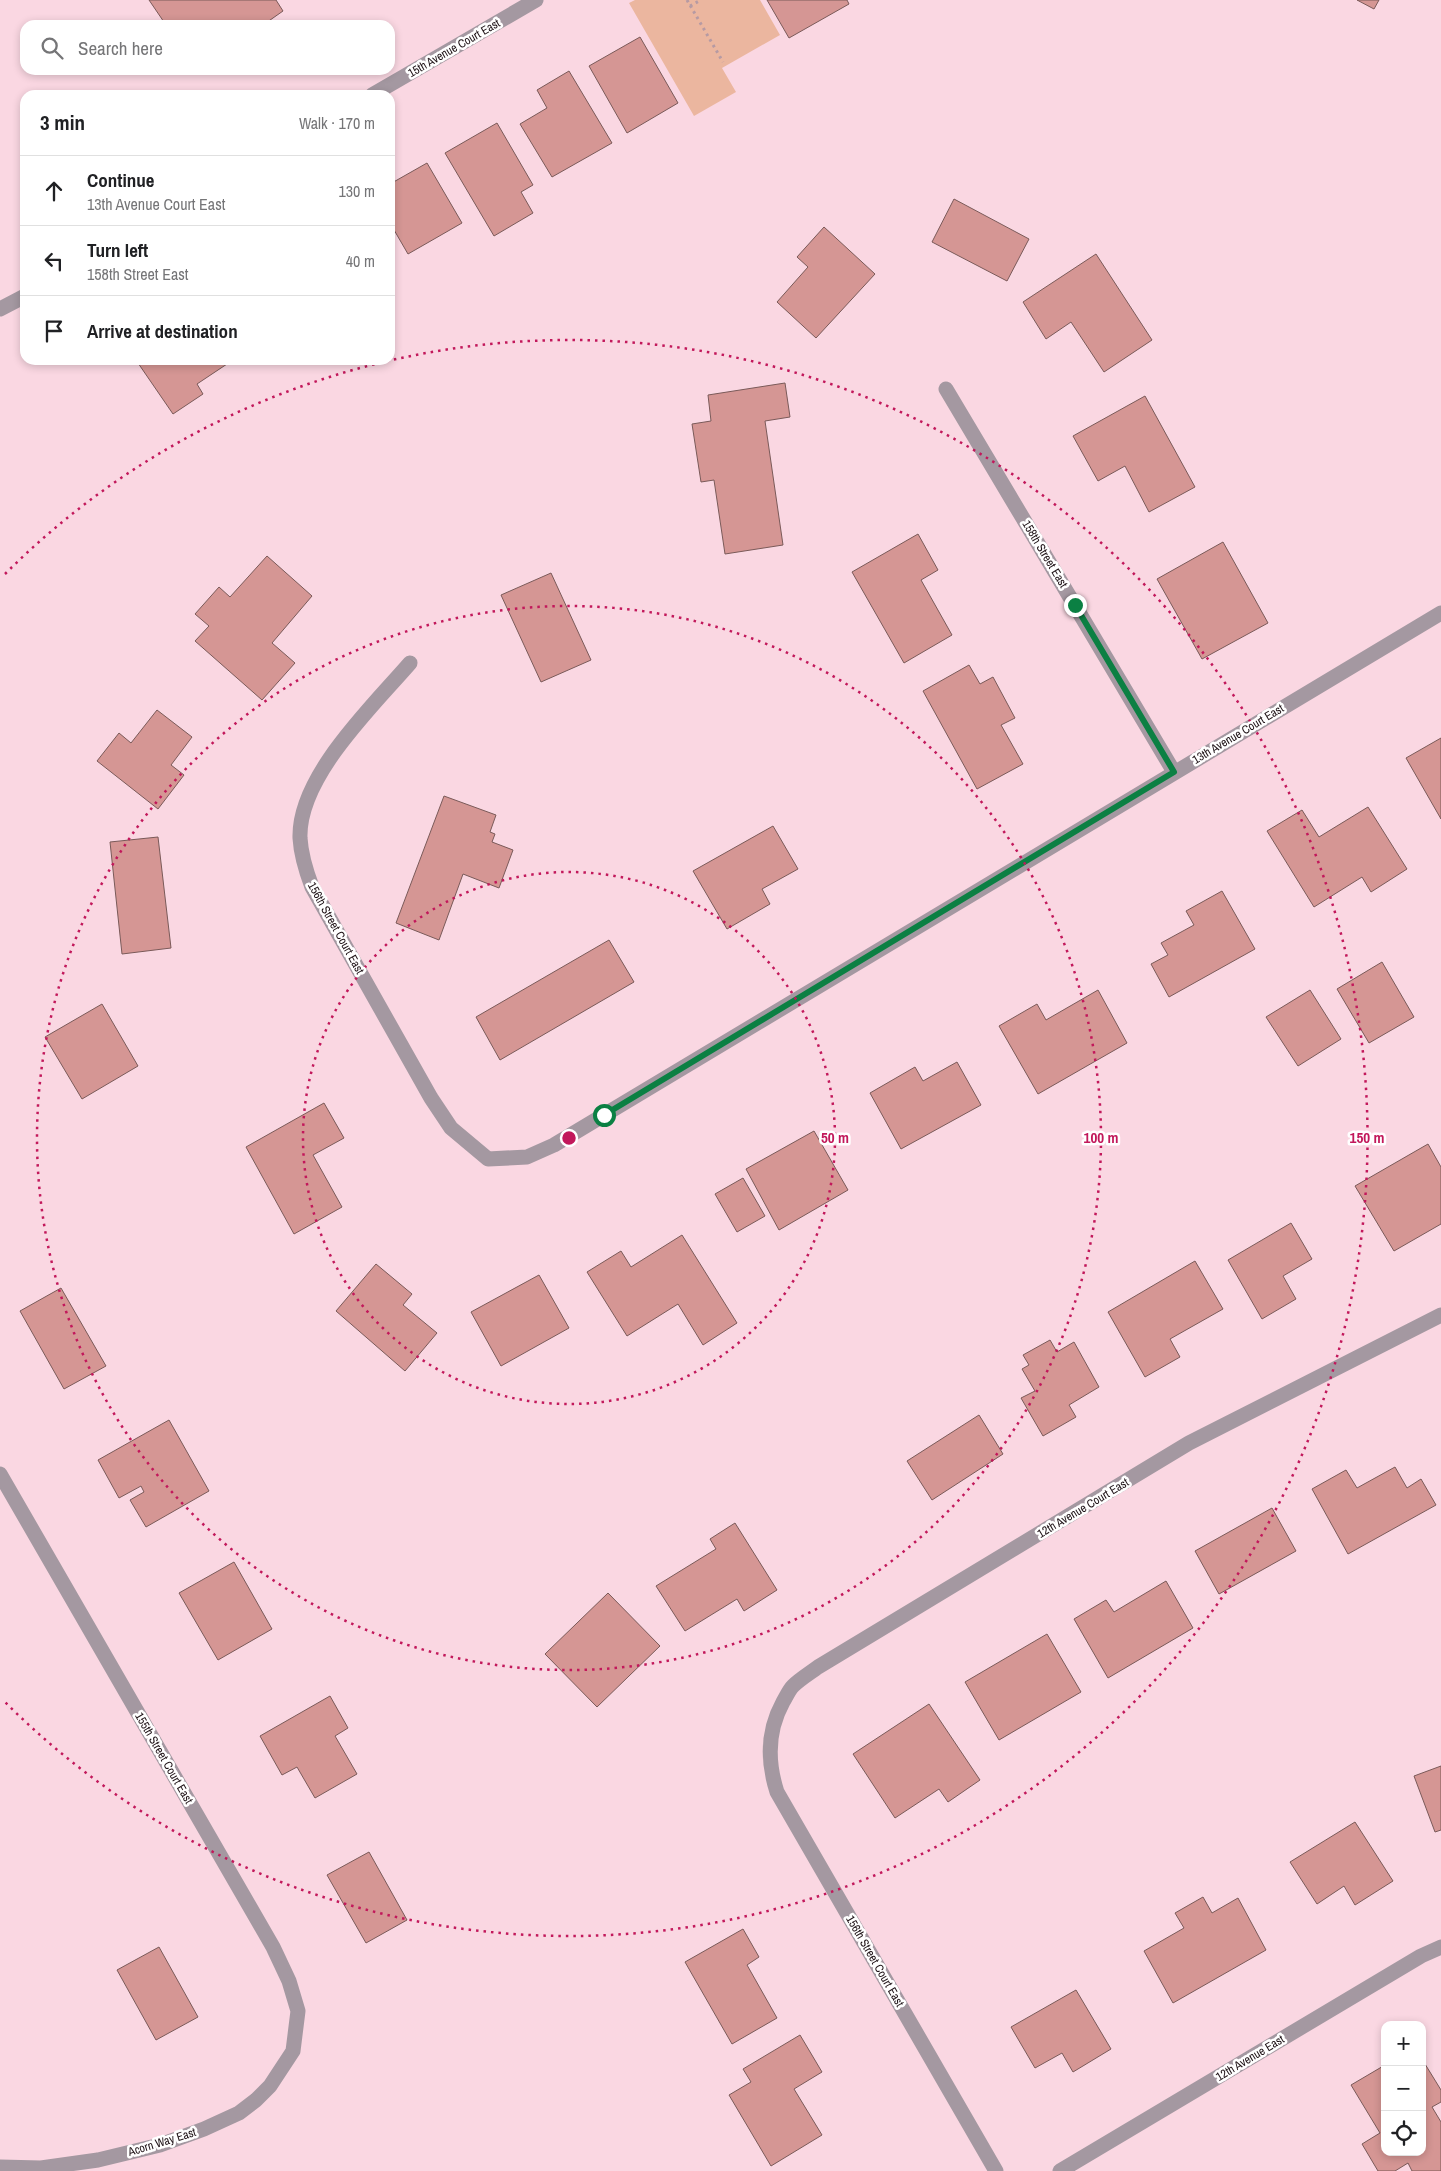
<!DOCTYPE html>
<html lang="en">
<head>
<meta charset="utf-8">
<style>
  body { margin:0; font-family:"Archivo Narrow",sans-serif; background:#f6f6f6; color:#202124 }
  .controls { position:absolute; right:15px; bottom:15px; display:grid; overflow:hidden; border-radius:10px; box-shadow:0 2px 8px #0003 }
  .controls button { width:45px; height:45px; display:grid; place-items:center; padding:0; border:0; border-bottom:1px solid #e0e0e0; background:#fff; color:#202124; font:25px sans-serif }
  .stop { position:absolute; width:15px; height:15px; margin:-11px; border:4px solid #0b8043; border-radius:50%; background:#fff }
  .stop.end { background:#0b8043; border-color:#fff; box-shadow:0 1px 5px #0008 }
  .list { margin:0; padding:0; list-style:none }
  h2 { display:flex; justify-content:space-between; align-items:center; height:65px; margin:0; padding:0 20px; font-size:21px }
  h2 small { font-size:16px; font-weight:400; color:#757577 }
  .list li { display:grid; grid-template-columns:32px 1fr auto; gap:15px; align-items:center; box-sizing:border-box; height:70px; padding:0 20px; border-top:1px solid #e0e0e0 }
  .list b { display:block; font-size:19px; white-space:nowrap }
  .list p { margin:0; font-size:16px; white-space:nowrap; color:#757577 }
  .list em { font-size:16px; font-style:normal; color:#757577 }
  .icon { flex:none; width:28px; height:28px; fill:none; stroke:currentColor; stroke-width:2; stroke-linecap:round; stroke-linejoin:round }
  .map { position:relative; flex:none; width:1441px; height:2171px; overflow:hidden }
  .search { position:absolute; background:#fff; box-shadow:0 2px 8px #0003; left:20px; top:20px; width:375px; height:55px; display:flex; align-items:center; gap:12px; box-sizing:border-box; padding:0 18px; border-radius:15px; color:#757577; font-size:19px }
  .panel { position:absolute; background:#fff; box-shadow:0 2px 8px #0003; left:20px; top:90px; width:375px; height:275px; border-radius:15px }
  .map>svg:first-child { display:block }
  .green { fill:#ebb69f }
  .building { fill:#d59694; stroke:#7a5a59 }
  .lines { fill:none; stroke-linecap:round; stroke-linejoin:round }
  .path { stroke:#b69aa3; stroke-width:3; stroke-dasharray:2.5 4; stroke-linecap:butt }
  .minor { stroke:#a498a1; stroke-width:15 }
  .route { stroke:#0b8043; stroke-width:6 }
  .ring { fill:none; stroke:#c2185b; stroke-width:2.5; stroke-dasharray:2.5 5 }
  .labels { text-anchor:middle; stroke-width:5; stroke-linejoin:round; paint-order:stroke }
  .street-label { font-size:12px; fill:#1d1115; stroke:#fff }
  .centre { fill:#c2185b; stroke:#fff; stroke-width:2.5 }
  .ring-label { font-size:15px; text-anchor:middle; font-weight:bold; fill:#c2185b; stroke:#fff; stroke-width:5; stroke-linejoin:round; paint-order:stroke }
</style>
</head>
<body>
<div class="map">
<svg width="1441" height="2171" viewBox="0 0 1441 2171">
  <rect width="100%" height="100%" fill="#fad7e2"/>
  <path class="green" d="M635 0H760L780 35 722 68 736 92 694 116 629 3Z"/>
  <g class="building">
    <path d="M149 0H276L283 11 263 25H215L212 21 206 25H166Z"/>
    <path d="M767 0H847L849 4 789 38Z"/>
    <path d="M1357 0H1379L1374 9Z"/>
    <path d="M640 37 678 103 627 133 589 66Z"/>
    <path d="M569 71 612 143 552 177 520 124 547 108 537 90Z"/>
    <path d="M497 123 533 185 521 192 533 213 494 236 445 153Z"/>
    <path d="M427 163 462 223 408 254 390 223V184Z"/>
    <path d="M954 199 1029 239 1007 281 932 242Z"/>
    <path d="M824 227 875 274 816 338 777 302 808 267 797 257Z"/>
    <path d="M1096 254 1152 340 1104 372 1071 322 1046 339 1023 302Z"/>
    <path d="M143 360H229L230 362 197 384 203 394 173 414 138 363Z"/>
    <path d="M785 383 790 417 765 421 783 545 725 554 714 480 701 482 692 424 711 421 708 395Z"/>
    <path d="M1145 396 1195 487 1149 512 1125 466 1098 481 1073 436Z"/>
    <path d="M918 534 938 570 921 580 952 635 904 663 852 572Z"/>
    <path d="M1223 542 1268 623 1202 659 1157 579Z"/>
    <path d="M267 556 312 596 272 643 295 663 262 700 195 641 209 626 195 614 219 587 230 597Z"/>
    <path d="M551 573 591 660 541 682 501 595Z"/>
    <path d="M969 665 980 684 993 677 1015 718 1001 725 1023 764 977 789 923 691Z"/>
    <path d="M157 710 192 737 171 765 184 775 158 809 97 761 119 733 131 743Z"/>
    <path d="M1441 738V819L1406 758Z"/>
    <path d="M444 796 496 815 490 832 495 834 492 842 513 850 499 888 463 874 439 940 396 923Z"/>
    <path d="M1368 807 1407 869 1371 892 1362 877 1314 907 1267 831 1302 810 1319 837Z"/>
    <path d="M773 826 798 869 762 889 770 904 727 929 693 871Z"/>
    <path d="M158 837 171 948 122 954 110 842Z"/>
    <path d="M1222 891 1255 949 1169 997 1151 964 1168 955 1161 943 1194 925 1186 911Z"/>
    <path d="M609 940 634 982 500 1060 476 1017Z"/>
    <path d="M1382 962 1414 1017 1369 1043 1337 989Z"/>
    <path d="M1098 990 1127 1043 1038 1094 999 1026 1037 1004 1046 1020Z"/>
    <path d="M1310 990 1341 1039 1298 1066 1266 1017Z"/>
    <path d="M102 1004 138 1066 82 1099 45 1037Z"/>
    <path d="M957 1062 981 1105 901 1149 870 1093 915 1067 923 1081Z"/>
    <path d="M324 1103 344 1138 313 1155 342 1207 294 1234 246 1147Z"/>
    <path d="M814 1131 848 1190 779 1230 746 1169Z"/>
    <path d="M1428 1144 1441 1167V1224L1394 1251 1355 1186Z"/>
    <path d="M743 1178 765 1216 737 1232 715 1194Z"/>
    <path d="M1291 1223 1312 1259 1283 1276 1296 1299 1262 1319 1228 1260Z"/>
    <path d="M682 1235 737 1323 703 1345 678 1304 627 1336 587 1272 621 1251 631 1267Z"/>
    <path d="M1195 1261 1223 1309 1170 1339 1180 1357 1145 1377 1108 1312Z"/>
    <path d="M376 1264 412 1294 403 1305 437 1333 405 1371 336 1311Z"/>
    <path d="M539 1275 569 1328 501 1366 471 1312Z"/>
    <path d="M61 1288 106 1366 64 1389 20 1311Z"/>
    <path d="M1050 1340 1057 1352 1074 1342 1099 1387 1069 1405 1076 1417 1043 1436 1021 1398 1035 1391 1022 1369 1029 1365 1023 1355Z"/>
    <path d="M979 1415 1003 1454 932 1500 907 1461Z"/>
    <path d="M169 1420 209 1491 146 1527 130 1500 144 1492 141 1486 119 1498 98 1460Z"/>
    <path d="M1395 1467 1407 1488 1421 1479 1436 1505 1348 1554 1312 1489 1346 1470 1357 1488Z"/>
    <path d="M1272 1508 1296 1551 1219 1594 1195 1551Z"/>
    <path d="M735 1523 777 1590 744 1611 737 1599 685 1631 656 1586 716 1549 710 1539Z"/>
    <path d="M234 1562 272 1629 218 1660 179 1593Z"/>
    <path d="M1166 1581 1193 1628 1108 1678 1074 1619 1106 1600 1114 1612Z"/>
    <path d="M608 1593 660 1646 597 1707 545 1654Z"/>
    <path d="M1047 1634 1081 1692 999 1740 965 1682Z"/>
    <path d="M330 1696 348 1728 335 1736 357 1774 315 1798 297 1767 282 1775 260 1736Z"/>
    <path d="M929 1704 980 1780 948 1802 939 1789 895 1818 853 1754Z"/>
    <path d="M1441 1766V1830L1435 1832 1414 1776Z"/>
    <path d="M1355 1822 1393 1881 1355 1905 1344 1886 1317 1904 1290 1862Z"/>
    <path d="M369 1852 407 1920 366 1943 327 1875Z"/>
    <path d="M1203 1897 1212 1913 1238 1898 1266 1950 1173 2003 1144 1951 1184 1928 1175 1913Z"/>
    <path d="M743 1929 759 1957 747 1965 777 2018 732 2044 685 1962Z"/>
    <path d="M159 1947 198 2017 156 2040 117 1970Z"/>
    <path d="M1076 1990 1111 2049 1073 2072 1062 2053 1035 2068 1011 2027Z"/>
    <path d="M800 2035 822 2072 794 2089 822 2135 771 2166 729 2095 751 2082 743 2069Z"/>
    <path d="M1425 2064 1441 2090V2102L1432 2107 1441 2122V2171H1412L1408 2163 1395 2171H1378L1362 2144 1380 2133 1351 2085 1385 2065V2152H1422V2065Z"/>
  </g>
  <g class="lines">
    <g class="path">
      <path d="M687 0 723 62"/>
      <path d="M690 6 701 0"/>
    </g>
    <g class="minor">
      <path d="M372 95 536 0"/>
      <path d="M0 309 25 296"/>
      <path d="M946 389 1174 772"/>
      <path d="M410 663C372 707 298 777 300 838 301 856 306 871 312 887L431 1098 451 1128 488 1159 527 1157 554 1145 1441 613"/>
      <path d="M0 1474 273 1947 289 1981 298 2011 293 2051 270 2086 256 2100 239 2113 204 2129 160 2145 98 2160 41 2168 0 2167"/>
      <path d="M996 2171 777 1792C767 1761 767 1731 783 1702 786 1697 789 1690 793 1686 800 1679 810 1673 818 1667L1189 1443 1441 1315"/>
      <path d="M1060 2171 1421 1956 1441 1947"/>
    </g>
  </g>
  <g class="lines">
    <path class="route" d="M604 1115 1174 772 1075 605"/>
  </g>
  <g class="ring">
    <circle cx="569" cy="1138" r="266"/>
    <circle cx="569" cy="1138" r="532"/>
    <path d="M5 574A798 798 0 1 1 5 1702"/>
  </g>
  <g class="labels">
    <g class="street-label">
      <text transform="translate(454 48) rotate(-30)" y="4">15th Avenue Court East</text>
      <text transform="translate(1045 554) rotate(59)" y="4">158th Street East</text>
      <text transform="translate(1238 734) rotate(-31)" y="4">13th Avenue Court East</text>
      <text transform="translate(336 928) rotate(61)" y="4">156th Street Court East</text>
      <text transform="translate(1083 1508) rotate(-31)" y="4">12th Avenue Court East</text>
      <text transform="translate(164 1758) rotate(60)" y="4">155th Street Court East</text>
      <text transform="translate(875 1961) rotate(60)" y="4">156th Street Court East</text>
      <text transform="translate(1250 2058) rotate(-31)" y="4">12th Avenue East</text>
      <text transform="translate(162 2142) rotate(-17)" y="4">Acorn Way East</text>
    </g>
  </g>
  <circle cx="569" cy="1138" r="8" class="centre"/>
  <g class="ring-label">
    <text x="835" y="1143">50 m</text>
    <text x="1101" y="1143">100 m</text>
    <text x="1367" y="1143">150 m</text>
  </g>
</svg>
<div class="controls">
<button>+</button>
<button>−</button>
<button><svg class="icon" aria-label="locate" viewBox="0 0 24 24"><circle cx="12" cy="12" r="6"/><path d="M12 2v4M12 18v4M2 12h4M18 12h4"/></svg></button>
</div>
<div class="stop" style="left:604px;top:1115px"></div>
<div class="stop end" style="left:1075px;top:605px"></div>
<div class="search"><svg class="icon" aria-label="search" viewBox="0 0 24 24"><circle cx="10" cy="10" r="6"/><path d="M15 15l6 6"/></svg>Search here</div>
<section class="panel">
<h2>3 min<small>Walk · 170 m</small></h2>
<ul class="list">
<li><svg class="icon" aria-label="ahead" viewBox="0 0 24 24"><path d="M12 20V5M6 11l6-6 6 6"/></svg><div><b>Continue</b><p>13th Avenue Court East</p></div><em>130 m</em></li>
<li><svg class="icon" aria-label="left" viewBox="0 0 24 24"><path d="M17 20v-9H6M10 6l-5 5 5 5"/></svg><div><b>Turn left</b><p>158th Street East</p></div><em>40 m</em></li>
<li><svg class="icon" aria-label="arrive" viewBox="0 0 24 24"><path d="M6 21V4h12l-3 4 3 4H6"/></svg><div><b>Arrive at destination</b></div></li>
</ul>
</section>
</div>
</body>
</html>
